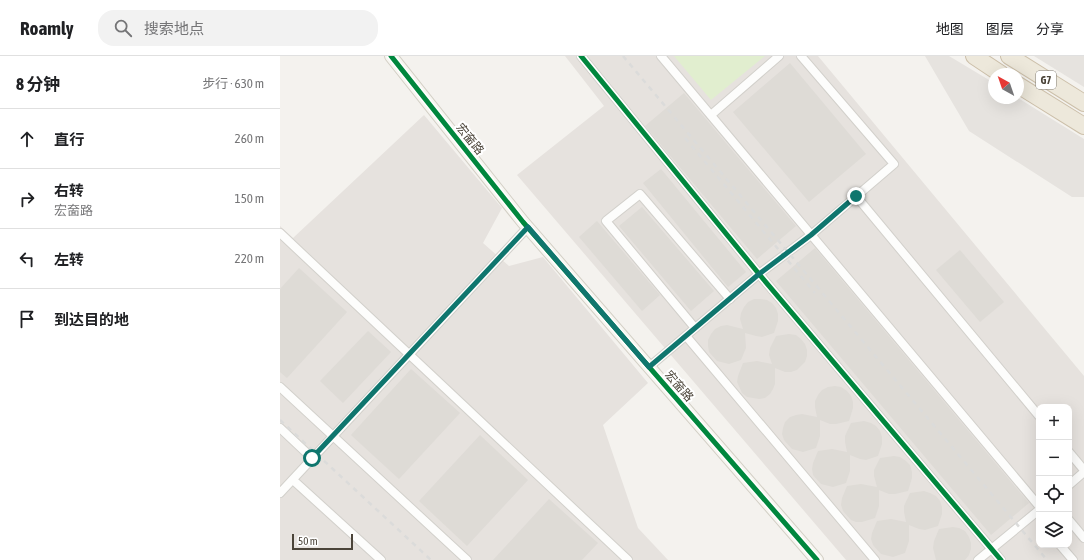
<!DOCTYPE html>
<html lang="zh">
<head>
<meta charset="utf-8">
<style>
  body { margin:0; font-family:"Asap Condensed","Noto Sans SC",sans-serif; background:#f2f2f2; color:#202124 }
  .controls { position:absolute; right:12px; bottom:12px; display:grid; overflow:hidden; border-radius:8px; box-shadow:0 4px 16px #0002 }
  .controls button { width:36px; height:36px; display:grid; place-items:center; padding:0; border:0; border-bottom:1px solid #e0e0e0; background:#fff; color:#202124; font:20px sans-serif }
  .compass { position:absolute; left:708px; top:12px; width:36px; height:36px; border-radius:50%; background:#fff; box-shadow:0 4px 16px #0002; rotate:320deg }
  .scale { position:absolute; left:12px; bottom:10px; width:61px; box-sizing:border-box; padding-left:4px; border:2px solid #4b4439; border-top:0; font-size:11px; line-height:14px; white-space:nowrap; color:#4b4439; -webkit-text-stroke:3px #fff; paint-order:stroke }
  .stop { position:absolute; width:12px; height:12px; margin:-9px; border:3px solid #0f766e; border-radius:50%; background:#fff }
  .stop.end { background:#0f766e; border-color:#fff; box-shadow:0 1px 4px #0008 }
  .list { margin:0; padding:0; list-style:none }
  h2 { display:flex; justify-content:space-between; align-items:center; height:52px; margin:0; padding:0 16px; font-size:17px }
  h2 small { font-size:13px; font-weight:400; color:#757577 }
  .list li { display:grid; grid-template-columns:26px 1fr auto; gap:12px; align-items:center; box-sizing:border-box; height:60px; padding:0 16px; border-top:1px solid #e0e0e0 }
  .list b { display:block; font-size:15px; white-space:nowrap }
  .list p { margin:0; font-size:13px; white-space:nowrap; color:#757577 }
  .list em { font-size:13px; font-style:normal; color:#757577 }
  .icon { flex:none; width:22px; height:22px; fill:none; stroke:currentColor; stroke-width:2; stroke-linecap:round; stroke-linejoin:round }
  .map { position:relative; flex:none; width:804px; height:504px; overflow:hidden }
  header { display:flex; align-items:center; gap:24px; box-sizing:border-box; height:56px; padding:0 20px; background:#fff; border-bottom:1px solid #e0e0e0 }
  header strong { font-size:19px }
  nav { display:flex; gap:22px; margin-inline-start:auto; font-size:14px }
  .search { width:280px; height:36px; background:#f2f2f2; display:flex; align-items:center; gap:10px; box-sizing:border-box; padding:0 14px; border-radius:16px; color:#757577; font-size:15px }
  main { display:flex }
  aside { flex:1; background:#fff }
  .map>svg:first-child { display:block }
  .industrial { fill:#e6e2de; fill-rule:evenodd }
  .green { fill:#e1eecf }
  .parking { fill:#e6e3df }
  .building { fill:#dedbd6 }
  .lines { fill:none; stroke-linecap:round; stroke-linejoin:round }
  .street-casing { stroke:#d2d0cb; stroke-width:10 }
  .secondary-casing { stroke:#d3cfc5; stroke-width:14 }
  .highway-casing { stroke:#ccbfa9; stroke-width:18 }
  .street { stroke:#fdfdfc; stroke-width:8 }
  .secondary { stroke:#f7f6f1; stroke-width:12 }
  .highway { stroke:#ede8db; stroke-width:16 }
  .rail { stroke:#dbdbda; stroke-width:2.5; stroke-dasharray:5 5; stroke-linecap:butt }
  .cycleway-casing { stroke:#fff; stroke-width:8 }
  .cycleway { stroke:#00873e; stroke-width:5 }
  .route { stroke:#0f766e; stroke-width:5 }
  .labels { text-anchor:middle; stroke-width:4; stroke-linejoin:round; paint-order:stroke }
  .shield { fill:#fff; stroke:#817c74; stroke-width:1 }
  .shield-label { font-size:11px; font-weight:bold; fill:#4b4439 }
  .street-label { font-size:12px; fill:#4b4439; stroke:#fff }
</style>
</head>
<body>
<header>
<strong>Roamly</strong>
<div class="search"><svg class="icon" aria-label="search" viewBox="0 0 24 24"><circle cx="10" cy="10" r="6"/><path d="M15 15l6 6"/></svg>搜索地点</div>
<nav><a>地图</a><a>图层</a><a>分享</a></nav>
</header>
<main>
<aside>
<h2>8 分钟<small>步行 · 630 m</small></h2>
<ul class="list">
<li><svg class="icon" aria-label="ahead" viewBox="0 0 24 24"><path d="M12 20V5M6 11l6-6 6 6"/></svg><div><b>直行</b></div><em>260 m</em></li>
<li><svg class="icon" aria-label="right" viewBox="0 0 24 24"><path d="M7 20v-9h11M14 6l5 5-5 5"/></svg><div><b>右转</b><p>宏奤路</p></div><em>150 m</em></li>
<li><svg class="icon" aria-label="left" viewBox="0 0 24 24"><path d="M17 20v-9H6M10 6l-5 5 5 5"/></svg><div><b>左转</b></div><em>220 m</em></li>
<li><svg class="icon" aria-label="arrive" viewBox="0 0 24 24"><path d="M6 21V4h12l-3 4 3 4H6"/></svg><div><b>到达目的地</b></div></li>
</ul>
</aside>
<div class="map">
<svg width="804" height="504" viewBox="0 0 804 504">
  <rect width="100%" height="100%" fill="#f4f2ee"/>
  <g class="industrial">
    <path d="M285 0H538L804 320V504H566L237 119 324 50ZM759 351H789V489H759Z"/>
    <path d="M144 59 222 152 203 187 229 210 263 201 368 327 323 369 358 472 388 504H0V170L13 182Z"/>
  </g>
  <path class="green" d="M394 0H485L431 44Z"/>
  <g class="parking">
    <path d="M645 0H669L714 27V42H738L804 83V141H792L689 75Z"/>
    <path d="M754 0H804V31Z"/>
  </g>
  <g class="building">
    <path d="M510 7 586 98 529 146 453 56Z"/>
    <path d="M404 37 516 170 477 203 365 70Z"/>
    <path d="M381 113 466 216 448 231 363 127Z"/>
    <path d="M362 151 434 235 411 255 339 170Z"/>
    <path d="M317 165 380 239 362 255 299 181Z"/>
    <path d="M535 192 749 447 711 479 496 225Z"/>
    <path d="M680 194 724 246 700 266 656 214Z"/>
    <path d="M19 212 67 256 7 322 0 316V233Z"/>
    <path d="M474 243H480L487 244 492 247 496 252 498 258V265L494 277 482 281 476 280 465 277 466 292 461 304 449 308 437 305 429 296 428 290V284L431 278 435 273 441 270 447 269 463 273 460 263 461 257 464 251 468 246Z"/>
    <path d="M88 275 111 296 63 347 40 325Z"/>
    <path d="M509 278 516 279 521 283 525 288 527 294V300L525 306 517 314 511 316H505L495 312V328L493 333 490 338 485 342 479 343 467 341 462 337 457 326 458 320 463 307 477 305 492 308 489 299 490 292 496 280Z"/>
    <path d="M131 313 180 357 119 423 71 379Z"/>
    <path d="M555 330 561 331 567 335 571 340 573 346V352L569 365 556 368H550L540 364V380L536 392 523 396 512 393 504 384 502 378 503 372 505 366 510 361 516 359 522 358 537 361 535 351V345L538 339 542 334 548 331Z"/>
    <path d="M584 365 591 367 596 370 600 375 602 381V388L598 400 586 404 580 403 570 399V415L566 427 553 431 541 428 533 419 532 413 533 407 538 395 552 393 567 396 565 386V380L571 367Z"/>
    <path d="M200 379 248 424 187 490 139 445Z"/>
    <path d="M614 400 620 401 626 405 630 409 632 416V422L628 435 615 438H609L599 434V450L595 462 582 466H576L571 464 563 455 561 449 562 442 567 430 581 428 597 431 594 420V414L600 402Z"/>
    <path d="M644 435 650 437 656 440 660 445 662 451V458L658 470 645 474 639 473 629 469V485L625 497 613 501 601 498 593 489 591 483 592 477 597 465 611 463 626 466 624 456V450L630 437Z"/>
    <path d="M269 443 318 487 302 504H213Z"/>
    <path d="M673 471 679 472 685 475 689 481 691 487V493L689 499 685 504H656L653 492 654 485 659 473Z"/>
  </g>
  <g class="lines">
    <defs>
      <g id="street">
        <path d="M301 0 479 218 721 504"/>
        <path d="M381 0 759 450"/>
        <path d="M431 59 499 0"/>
        <path d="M576 140 759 360"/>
        <path d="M0 177 348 504"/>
        <path d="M415 272 326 165 360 138 450 243"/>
        <path d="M406 280 595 504"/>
        <path d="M369 311 479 218 531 179 614 108 521 0"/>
        <path d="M0 331 187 504"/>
        <path d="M0 372 32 402"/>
        <path d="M789 396 804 414"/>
        <path d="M13 424 101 504"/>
        <path d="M789 429 804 416"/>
        <path d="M0 437 248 171"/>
        <path d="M789 464 804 482"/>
        <path d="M780 489 793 504"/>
        <path d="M698 504 759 454"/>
      </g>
      <path id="secondary" d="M111 0 243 166 537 504"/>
      <g id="highway">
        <path d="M694 0 721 18"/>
        <path d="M729 0 804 47"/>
        <path d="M738 29 804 70"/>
      </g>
    </defs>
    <use href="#street" class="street-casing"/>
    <use href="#secondary" class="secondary-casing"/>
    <use href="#highway" class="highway-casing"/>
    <use href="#street" class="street"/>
    <use href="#secondary" class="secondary"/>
    <use href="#highway" class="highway"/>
    <g class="rail">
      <path d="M343 0 767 504"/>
      <path d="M405 82 535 237"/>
      <path d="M0 364 151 504"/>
    </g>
    <defs>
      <g id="cycleway">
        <path d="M111 0 243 166 537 504"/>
        <path d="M301 0 479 218 721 504"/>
      </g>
    </defs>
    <use href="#cycleway" class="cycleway-casing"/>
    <use href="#cycleway" class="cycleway"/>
  </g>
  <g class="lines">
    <path class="route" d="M32 402 248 171 369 311 479 218 531 179 576 140"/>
  </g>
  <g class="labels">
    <rect class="shield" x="756" y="15" width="20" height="18" rx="3"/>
    <g class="shield-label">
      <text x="766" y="28">G7</text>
    </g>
    <g class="street-label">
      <text transform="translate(190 83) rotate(51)" y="4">宏奤路</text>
      <text transform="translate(399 330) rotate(49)" y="4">宏奤路</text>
    </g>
  </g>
</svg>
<div class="controls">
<button>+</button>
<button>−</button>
<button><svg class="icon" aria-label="locate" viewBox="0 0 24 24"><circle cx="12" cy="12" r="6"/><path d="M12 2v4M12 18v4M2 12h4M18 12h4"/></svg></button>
<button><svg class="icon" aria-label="layers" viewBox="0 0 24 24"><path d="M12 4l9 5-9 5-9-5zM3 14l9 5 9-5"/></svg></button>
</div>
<svg class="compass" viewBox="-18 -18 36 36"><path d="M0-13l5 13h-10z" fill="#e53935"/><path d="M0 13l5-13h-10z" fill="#757577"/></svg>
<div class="scale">50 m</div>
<div class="stop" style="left:32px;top:402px"></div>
<div class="stop end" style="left:576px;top:140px"></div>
</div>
</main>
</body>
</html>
